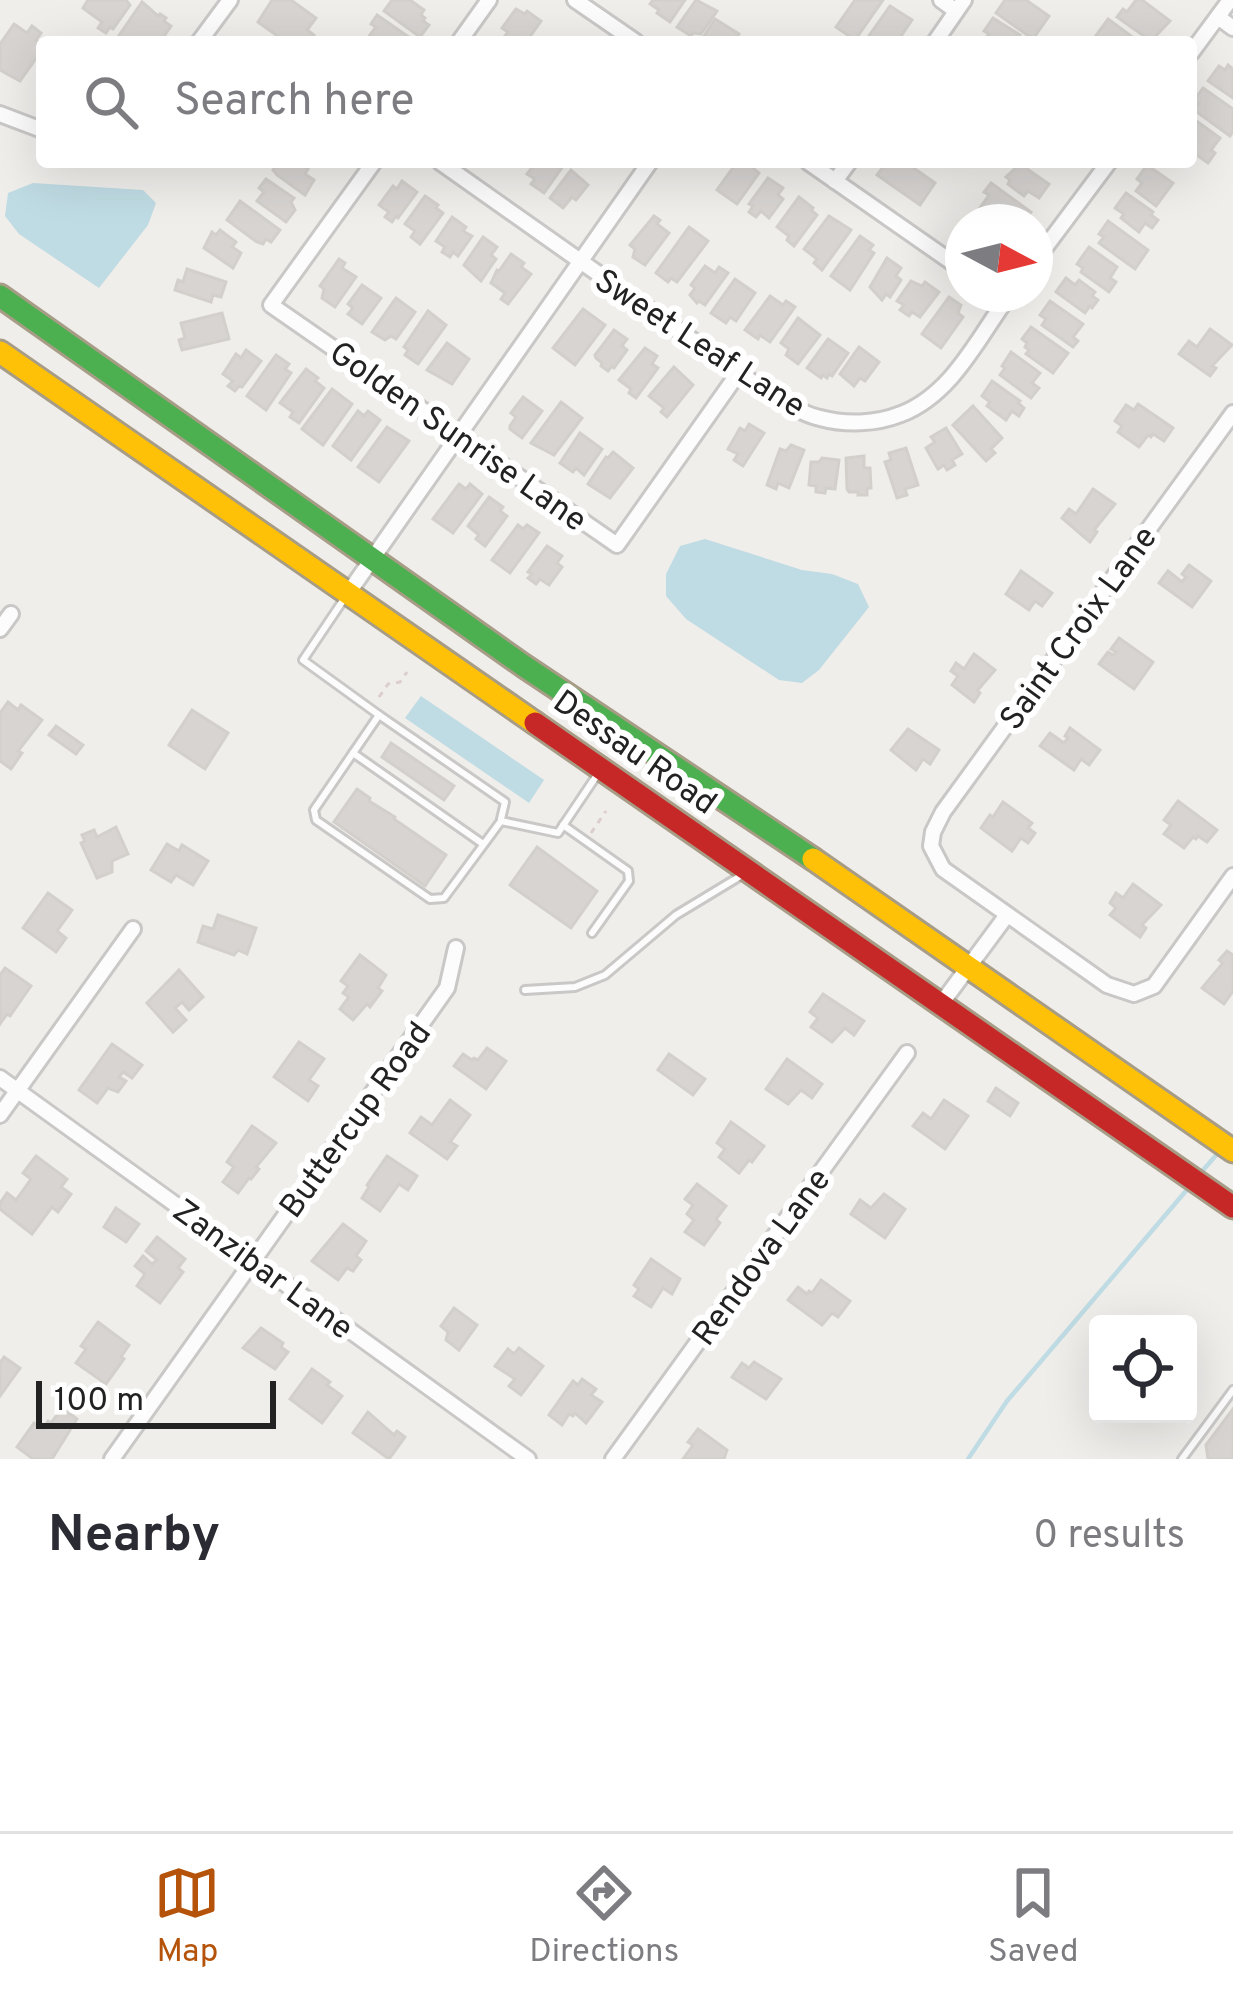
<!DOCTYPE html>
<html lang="en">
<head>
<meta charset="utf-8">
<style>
  body { margin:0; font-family:Overpass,sans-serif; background:#f2f2f3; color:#2b2b33 }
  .controls { position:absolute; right:36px; bottom:36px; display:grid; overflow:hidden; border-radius:12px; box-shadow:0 12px 48px #0002 }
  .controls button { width:108px; height:108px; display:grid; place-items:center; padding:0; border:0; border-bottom:3px solid #e1e1e2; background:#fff; color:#2b2b33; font:60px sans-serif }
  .compass { position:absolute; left:945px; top:204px; width:108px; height:108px; border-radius:50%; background:#fff; box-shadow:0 12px 48px #0002; rotate:97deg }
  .scale { position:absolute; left:36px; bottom:30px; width:240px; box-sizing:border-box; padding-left:12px; border:6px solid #222; border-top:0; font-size:33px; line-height:42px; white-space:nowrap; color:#222; -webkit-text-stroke:9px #fff; paint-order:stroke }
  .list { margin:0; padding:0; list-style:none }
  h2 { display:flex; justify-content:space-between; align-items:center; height:156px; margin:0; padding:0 48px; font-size:51px }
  h2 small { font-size:39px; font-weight:400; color:#7c7c81 }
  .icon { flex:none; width:66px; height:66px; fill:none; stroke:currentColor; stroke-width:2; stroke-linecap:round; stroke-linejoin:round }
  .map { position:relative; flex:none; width:1233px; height:1459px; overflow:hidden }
  .search { position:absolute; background:#fff; box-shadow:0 12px 48px #0002; left:36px; right:36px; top:36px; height:132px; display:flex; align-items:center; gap:30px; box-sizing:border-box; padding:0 42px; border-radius:12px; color:#7c7c81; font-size:45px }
  .sheet { height:372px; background:#fff }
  nav { display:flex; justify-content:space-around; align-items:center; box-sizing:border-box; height:168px; border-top:3px solid #e1e1e2; background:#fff; font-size:33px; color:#7c7c81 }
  nav a { display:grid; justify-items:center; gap:6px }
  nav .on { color:#b45309 }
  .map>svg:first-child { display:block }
  .water { fill:#bfdbe3 }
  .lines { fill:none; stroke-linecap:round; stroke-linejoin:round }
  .stream { stroke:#bfdbe3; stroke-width:4.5 }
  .building { fill:#d7d4d2; stroke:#d3d0cc; stroke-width:3 }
  .lane-casing { stroke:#c9c8c7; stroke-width:12 }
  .street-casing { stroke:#c9c8c7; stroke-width:20 }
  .fast-casing { stroke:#a79c86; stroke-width:27 }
  .slow-casing { stroke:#a79c86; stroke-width:27 }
  .jam-casing { stroke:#a79c86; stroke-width:27 }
  .path { stroke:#dccecd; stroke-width:3; stroke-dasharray:6 6; stroke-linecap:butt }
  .lane { stroke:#fdfcfc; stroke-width:6 }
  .street { stroke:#fdfcfc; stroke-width:14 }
  .fast { stroke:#4caf50; stroke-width:21 }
  .slow { stroke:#ffc107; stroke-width:21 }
  .jam { stroke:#c62828; stroke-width:21 }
  .labels { text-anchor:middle; stroke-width:12; stroke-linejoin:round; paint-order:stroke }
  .street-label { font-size:33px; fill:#222; stroke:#fff }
</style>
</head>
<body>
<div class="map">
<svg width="1233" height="1459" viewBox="0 0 1233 1459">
  <rect width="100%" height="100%" fill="#f0eeeb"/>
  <g class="water">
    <path d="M33 183 143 190 156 203 148 225 99 288 19 234 5 216 8 193Z"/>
    <path d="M705 539 802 570 832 574 858 584 869 607 819 670 802 683 779 680 686 619 666 596V574L680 546Z"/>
    <path d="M421 696 544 780 529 803 405 718Z"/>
  </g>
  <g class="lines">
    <g class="stream">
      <path d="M1198 1176 1218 1153"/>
      <path d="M968 1459 1007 1401 1191 1185"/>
    </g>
  </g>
  <g class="building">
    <path d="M88 0H126L130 5 113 29 110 27 106 33 98 28 102 22 83 8Z"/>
    <path d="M272 0H291L316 18 307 30 314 35 309 42 300 39 298 42H286L258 22Z"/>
    <path d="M392 0H410L424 10 421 15 425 18 423 21 429 25 420 37 384 11Z"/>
    <path d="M653 0H685L670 22 657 13 659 10 650 4Z"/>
    <path d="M696 0 717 11 701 34 693 33 691 36 677 27Z"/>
    <path d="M855 0H883L855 40 836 27Z"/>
    <path d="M1005 0H1026L1049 16 1033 39 996 13Z"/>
    <path d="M1136 0H1142L1170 21 1151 41 1117 17 1123 9 1127 12Z"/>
    <path d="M142 2 158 16 160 14 166 18 164 21 171 26 160 42H126L118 37Z"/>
    <path d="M890 6 912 20 897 42H868L866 40Z"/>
    <path d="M516 9 525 14 527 11 541 21 526 42 515 37 511 42 504 37 508 32 502 28Z"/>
    <path d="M377 15 413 40 411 42H371L367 39 376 27 371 24Z"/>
    <path d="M993 18 1020 35 1015 42H983L989 34 984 31Z"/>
    <path d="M715 19 739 34 734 42H700Z"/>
    <path d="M1108 19 1139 42 1092 41Z"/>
    <path d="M14 24 27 33 32 26 41 33 36 40 42 44V50L20 81 0 70V44Z"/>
    <path d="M1228 65 1233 69V98L1208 81 1219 66 1225 70Z"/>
    <path d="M1203 88 1233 109V131L1230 136 1194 110 1199 103 1194 100Z"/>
    <path d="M1191 117 1220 138 1211 150 1215 153 1208 163 1191 151Z"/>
    <path d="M279 162 283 166 287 162H298L308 169 305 174 314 180 305 195 277 175 273 170Z"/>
    <path d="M536 162H566L544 193 531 184 535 179 527 174Z"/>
    <path d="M737 162H755L753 168 759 173 737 204 717 190Z"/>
    <path d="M887 162H905L935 183 920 205 877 175Z"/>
    <path d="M1020 164 1049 184 1039 198 1028 191 1024 196 1008 184 1010 180 1006 177Z"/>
    <path d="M1147 165 1173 183 1156 206 1136 191 1142 183 1137 179Z"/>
    <path d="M571 170 588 185 576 200 572 197 563 208 550 198Z"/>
    <path d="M768 178 783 188 778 195 783 199 769 218 761 211 756 217 749 212 753 206 749 204Z"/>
    <path d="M266 179 294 198 291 202 295 210 286 222 257 201 264 192 259 188Z"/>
    <path d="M402 181 417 192 398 218 396 216 392 222 385 217 389 212 379 205 393 186 397 189Z"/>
    <path d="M991 183 1031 212 1024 222H999L980 208 989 195 984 192Z"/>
    <path d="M1126 193 1153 212 1151 215 1158 220 1152 228 1145 223 1139 232 1121 218 1124 214 1115 208Z"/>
    <path d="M425 196 438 205 436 208 443 213 420 244 411 237 415 231 405 224Z"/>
    <path d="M799 197 813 208 811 210 817 215 794 246 787 240 789 236 777 227Z"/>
    <path d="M240 201 280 230 271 242 266 239 263 244 257 242 227 220Z"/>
    <path d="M654 216 660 220 657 224 669 233 645 265 633 257 635 249 630 245Z"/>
    <path d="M829 216 851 230 822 270 814 263 817 259 804 249Z"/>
    <path d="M452 217 466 227 463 231 472 236 458 256 453 252 450 257 442 252 445 247 436 241Z"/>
    <path d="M1108 221 1148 250 1135 269 1099 243 1104 237 1099 234Z"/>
    <path d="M689 227 708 241 677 282 671 278 668 282 656 273Z"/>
    <path d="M220 230 236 242 232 247 241 253 233 268 204 248 212 232 216 235Z"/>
    <path d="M860 236 873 245 869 250 874 253 850 290 831 276Z"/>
    <path d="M483 237 497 247 491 255 496 259 481 281 464 265Z"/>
    <path d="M1089 247 1117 267 1110 278 1116 282 1109 292 1081 272 1083 268 1077 264Z"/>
    <path d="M511 254 524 263 521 267 531 274 508 304 501 299 505 293 491 283 497 270 499 271Z"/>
    <path d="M887 258 901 268 896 276 901 280 890 297 886 294 882 300 870 287Z"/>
    <path d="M339 259 345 263 342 268 356 277 335 307 322 298 324 289 320 286Z"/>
    <path d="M705 266 715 273 719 267 728 273 705 305 699 301 697 303 690 295 695 288 691 285Z"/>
    <path d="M187 269 226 282 221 297 213 295 211 302 175 290 178 280 183 282Z"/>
    <path d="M1066 278 1075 285 1079 280 1095 292 1092 296 1098 300 1092 308 1090 306 1085 313 1056 292Z"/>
    <path d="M735 279 755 293 736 321 730 317 726 323 711 313Z"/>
    <path d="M911 281 922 286 925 282 939 292 920 317 912 312 909 316 900 310 904 305 897 301Z"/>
    <path d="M362 285 381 298 362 324 348 314 353 308 348 304Z"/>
    <path d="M770 296 783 305 786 301 795 307 770 342 760 335 758 339 745 330Z"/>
    <path d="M949 297 961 305 958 313 963 317 941 348 922 334Z"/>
    <path d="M396 298 415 312 396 339 391 336 385 340 372 332Z"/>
    <path d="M1050 301 1083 324 1073 337 1078 341 1073 347 1042 325 1046 319 1040 315Z"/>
    <path d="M583 309 605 325 575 365 553 348Z"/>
    <path d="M428 311 446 325 418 364 405 355 408 350 404 347Z"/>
    <path d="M222 313 229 339 182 350 179 340 185 338 181 323Z"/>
    <path d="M798 318 820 335 798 364 786 355 789 349 781 343Z"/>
    <path d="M1031 327 1068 353 1053 373 1026 354 1029 350 1025 347 1027 343 1022 339Z"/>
    <path d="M1210 329 1232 345 1212 366 1216 368 1210 376 1179 354 1189 341 1197 347Z"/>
    <path d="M614 330 627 339 622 346 627 350 614 368 612 366 608 371 601 366 602 363 596 358 595 355Z"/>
    <path d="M828 339 848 353 832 376 829 374 827 378 823 375 821 378 807 368Z"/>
    <path d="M447 343 469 359 452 384 427 370Z"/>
    <path d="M859 347 879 362 865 381 860 378 854 386 840 374Z"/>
    <path d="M645 348 657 356 652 364 658 368 636 398 629 393 631 389 619 380Z"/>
    <path d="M246 350 261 361 242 387 239 386 235 391 228 386 233 381 223 374 236 354 241 358Z"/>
    <path d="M1011 352 1040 373 1032 383 1039 388 1031 398 1000 375 1005 368 1002 366Z"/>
    <path d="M276 355 289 364 285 369 291 373 266 410 247 396Z"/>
    <path d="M674 367 693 385 667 417 661 412 664 408 649 396Z"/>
    <path d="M306 369 318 378 315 381 324 388 299 423 290 417 293 412 280 403Z"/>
    <path d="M992 381 1020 401 1018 403 1024 408 1019 416 1012 411 1006 420 987 406 990 402 982 396Z"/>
    <path d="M332 389 352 404 323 445 302 429Z"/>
    <path d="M523 397 542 411 522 438 510 429V426L516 417 511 413Z"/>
    <path d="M561 402 582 418 554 455 531 443Z"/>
    <path d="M1138 404 1173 428 1164 441 1153 434 1151 437 1148 435 1139 447 1118 432 1122 426 1115 421 1126 405 1134 410Z"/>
    <path d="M973 406 1002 438 991 449 995 453 986 461 953 425Z"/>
    <path d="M358 411 364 416 368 411 380 420 351 460 333 446Z"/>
    <path d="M749 424 764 433 743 466 734 460 738 454 728 449 740 428 745 431Z"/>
    <path d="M387 427 409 441 379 482 358 467Z"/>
    <path d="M946 428 962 454 952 460 955 465 947 470 944 465 938 469 926 448 935 442 931 437Z"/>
    <path d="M580 433 602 449 584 475 576 468 573 472 560 463Z"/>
    <path d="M791 445 804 450 789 488 778 483 776 489 767 485 780 449 786 451Z"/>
    <path d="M906 448 918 485 905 489 907 495 897 498 885 462 891 460 889 453Z"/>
    <path d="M613 452 633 468 610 498 588 484 606 457 608 458Z"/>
    <path d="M864 456V468H870L871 488H867V495H858V492H849L847 489 846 458Z"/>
    <path d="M822 458 839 460 835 489 826 488 825 493 816 492V486L809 485 811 462H819Z"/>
    <path d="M459 484 466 489 470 484 482 494 453 533 433 519Z"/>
    <path d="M1093 489 1115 504 1094 530 1097 532 1090 542 1062 518 1069 509 1076 514Z"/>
    <path d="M489 497 503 507 500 511 507 516 485 546 476 539 479 535 468 526Z"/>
    <path d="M518 525 523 529 527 525 539 533 510 573 492 560Z"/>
    <path d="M547 546 562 556 557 563 562 567 549 585 540 579 536 584 528 578 532 574 528 572Z"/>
    <path d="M1189 565 1211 581 1192 607 1159 583 1168 571 1182 582 1186 577 1182 574Z"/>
    <path d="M1021 571 1052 593 1042 606 1035 601 1029 610 1006 594Z"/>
    <path d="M1119 638 1153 662 1134 689 1099 664 1108 652 1113 655 1116 652 1111 649Z"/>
    <path d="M974 654 995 670 977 691 980 693 974 702 952 685 958 676 951 671 956 663 964 669Z"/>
    <path d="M8 702 18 710 21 705 42 720 18 751 22 753 11 769 0 761V713Z"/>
    <path d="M192 710 228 733 205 769 169 745Z"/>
    <path d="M56 726 83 745 76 754 49 735Z"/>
    <path d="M1070 728 1100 750 1089 765 1081 759 1074 770 1040 746 1050 733 1064 743 1068 738 1065 736Z"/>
    <path d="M908 729 939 750 930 764 923 759 916 770 891 750Z"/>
    <path d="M391 743 454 786 444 800 382 757Z"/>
    <path d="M357 789 370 798 369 801 395 817 394 819 446 855 425 886 334 822Z"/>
    <path d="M1178 801 1217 830 1207 842 1198 836 1196 839 1193 837 1184 848 1164 834 1171 825 1164 820Z"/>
    <path d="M1003 802 1032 823 1028 828 1035 833 1028 843 1021 838 1012 851 981 828 990 815 993 817Z"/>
    <path d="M116 827 128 854 112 861V872L97 878 81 843 85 841 82 835 94 830 97 837Z"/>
    <path d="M167 844 179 851 182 845 208 861 193 885 176 875 171 882 151 870Z"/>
    <path d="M537 847 597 891 571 928 510 885Z"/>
    <path d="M1133 884 1161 905 1142 925 1146 928 1140 937 1110 915 1116 908 1110 903 1116 893 1123 898Z"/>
    <path d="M48 893 72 910 57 931 66 938 56 952 23 928Z"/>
    <path d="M218 915 256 928 247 954 238 950 234 955 198 942 203 926 213 929Z"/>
    <path d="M1227 951 1233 955V991L1224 1004 1202 988 1223 963 1219 960Z"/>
    <path d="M360 955 386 975 378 988 382 991 370 1007 367 1004 353 1020 340 1009 349 997 343 993 348 986 341 981Z"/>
    <path d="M5 968 31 986 10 1016 7 1014 0 1024V975Z"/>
    <path d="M179 970 203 997 189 1010 182 1002 175 1008 186 1020 173 1032 147 1003Z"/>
    <path d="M823 994 864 1021 854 1035 845 1028 832 1042 811 1027 818 1018 810 1012Z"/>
    <path d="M299 1042 324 1059 309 1080 318 1086 308 1101 274 1077Z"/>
    <path d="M112 1044 142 1065 132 1078 123 1072 119 1077 126 1081 118 1092 108 1088 97 1103 79 1090Z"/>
    <path d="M487 1048 506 1061 486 1089 454 1066 463 1054 472 1060 474 1058 478 1060Z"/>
    <path d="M669 1054 705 1079 693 1095 658 1070Z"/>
    <path d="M787 1059 822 1084 812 1098 801 1090 788 1104 766 1089Z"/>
    <path d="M996 1088 1018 1103 1010 1116 988 1101Z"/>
    <path d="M450 1100 470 1115 450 1142 457 1146 447 1159 410 1133 421 1117 432 1125Z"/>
    <path d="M944 1100 968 1116 945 1149 913 1126 923 1113 931 1119Z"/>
    <path d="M731 1122 764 1146 752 1162 749 1160 739 1173 719 1157 725 1149 717 1143Z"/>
    <path d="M252 1126 276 1143 256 1167 259 1169 251 1179 249 1178 238 1193 223 1182 234 1167 227 1162Z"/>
    <path d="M36 1156 67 1179 61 1187 71 1194 58 1212 52 1207 32 1234 0 1209V1203L7 1193 16 1200 31 1179 23 1173Z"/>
    <path d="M387 1156 417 1176 408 1190 399 1184 380 1211 362 1198 369 1187 367 1185Z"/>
    <path d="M697 1184 726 1206 716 1219 720 1223 704 1245 685 1232 694 1220 687 1214 693 1205 685 1199Z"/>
    <path d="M884 1194 905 1209 885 1238 851 1214 860 1200 871 1208Z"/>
    <path d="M116 1208 139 1224 126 1242 104 1227Z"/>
    <path d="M343 1224 366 1241 356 1256 361 1260 353 1271 347 1268 338 1280 312 1261Z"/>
    <path d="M157 1237 185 1259 178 1268 183 1272 160 1303 137 1286 145 1274 135 1266 143 1256 152 1264 157 1260 146 1251Z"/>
    <path d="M651 1259 680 1279 672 1294 663 1288 651 1307 634 1296 639 1289 634 1285Z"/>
    <path d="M821 1280 850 1301 838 1317 832 1313 822 1325 788 1300 798 1287 807 1294 809 1291 812 1293Z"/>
    <path d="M454 1308 477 1325 459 1350 446 1340 448 1332 441 1326Z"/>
    <path d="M98 1322 129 1345 121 1357 124 1359 106 1384 76 1363 86 1349 81 1346Z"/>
    <path d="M261 1328 283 1343 281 1347 288 1352 275 1369 243 1348Z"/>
    <path d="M519 1348 543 1366 521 1395 509 1386 515 1379 495 1366 508 1349 514 1354Z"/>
    <path d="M4 1357 20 1368 0 1396V1363Z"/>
    <path d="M754 1362 781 1379 766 1399 732 1377 742 1363 749 1368Z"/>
    <path d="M312 1369 330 1382 327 1385 342 1396 322 1423 290 1399Z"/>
    <path d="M582 1379 596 1389 591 1395 602 1402 586 1423 575 1413 573 1416 569 1414 562 1425 549 1415 573 1381 578 1385Z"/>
    <path d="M62 1408 77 1419 52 1459H33L17 1447 34 1423 43 1429 48 1421 51 1423Z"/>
    <path d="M1233 1409V1459H1208L1206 1445Z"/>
    <path d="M368 1412 394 1435 397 1431 405 1437 389 1459 353 1433Z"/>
    <path d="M698 1429 727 1450 724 1459H683L693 1445 688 1442Z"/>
  </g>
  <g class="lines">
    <defs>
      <g id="lane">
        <path d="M344 599 303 660 379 715 314 810 316 820 430 899 444 898 501 821 558 833 597 775"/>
        <path d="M379 715 505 802 501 819"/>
        <path d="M353 753 483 844"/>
        <path d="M563 825 628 871 629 881 592 933"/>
        <path d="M525 990 575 987 605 975 676 915 742 875"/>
        <path d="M1182 1459 1233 1390"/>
      </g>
      <g id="street">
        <path d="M575 0 636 42"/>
        <path d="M941 0 956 11"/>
        <path d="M1218 17 1233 28"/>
        <path d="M199 42 230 0"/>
        <path d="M459 42 489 0"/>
        <path d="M935 42 964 0"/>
        <path d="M1191 53 1230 0"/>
        <path d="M0 114 42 130"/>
        <path d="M374 162 271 305 617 545 739 372"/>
        <path d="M440 162C525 222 610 282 695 342 727 363 785 410 820 418 846 425 876 424 901 414 953 394 979 336 1010 294"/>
        <path d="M808 162 963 270"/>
        <path d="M835 181 849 162"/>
        <path d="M1035 261 1109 162"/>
        <path d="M1233 413 943 812 933 832 931 846 943 869 1107 985 1134 994 1154 986 1233 876"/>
        <path d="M349 592 650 162"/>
        <path d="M0 629 11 614"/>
        <path d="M941 1004 1007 915"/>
        <path d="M0 1078 528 1459"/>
        <path d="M0 1115 133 929"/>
        <path d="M112 1459 447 988 456 948"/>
        <path d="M613 1459 907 1053"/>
      </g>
      <path id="fast" d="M0 296 524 666 813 859"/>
      <g id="slow">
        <path d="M0 352 535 723"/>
        <path d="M813 859 1233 1151"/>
      </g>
      <path id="jam" d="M535 723 1233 1207"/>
    </defs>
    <use href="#lane" class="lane-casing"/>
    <use href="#street" class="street-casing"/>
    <use href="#fast" class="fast-casing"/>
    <use href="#slow" class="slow-casing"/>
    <use href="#jam" class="jam-casing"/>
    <g class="path">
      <path d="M379 697 388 684 400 682 407 672"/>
      <path d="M591 833 606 811"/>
    </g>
    <use href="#lane" class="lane"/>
    <use href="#street" class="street"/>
    <use href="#fast" class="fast"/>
    <use href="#slow" class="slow"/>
    <use href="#jam" class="jam"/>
  </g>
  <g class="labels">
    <g class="street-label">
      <text transform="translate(701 342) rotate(33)" y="12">Sweet Leaf Lane</text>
      <text transform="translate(459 435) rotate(35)" y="12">Golden Sunrise Lane</text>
      <text transform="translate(1077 627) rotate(-54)" y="12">Saint Croix Lane</text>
      <text transform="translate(636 751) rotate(35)" y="12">Dessau Road</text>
      <text transform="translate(354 1119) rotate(-54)" y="12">Buttercup Road</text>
      <text transform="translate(760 1256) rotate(-54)" y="12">Rendova Lane</text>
      <text transform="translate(264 1268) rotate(36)" y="12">Zanzibar Lane</text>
    </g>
  </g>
</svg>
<div class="controls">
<button><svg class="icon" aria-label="locate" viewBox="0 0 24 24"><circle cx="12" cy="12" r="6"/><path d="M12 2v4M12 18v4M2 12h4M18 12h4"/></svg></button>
</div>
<svg class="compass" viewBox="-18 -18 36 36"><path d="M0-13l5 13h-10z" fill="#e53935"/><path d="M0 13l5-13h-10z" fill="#7c7c81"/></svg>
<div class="scale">100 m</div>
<div class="search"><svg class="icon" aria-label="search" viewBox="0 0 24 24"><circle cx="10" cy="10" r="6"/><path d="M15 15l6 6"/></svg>Search here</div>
</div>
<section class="sheet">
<h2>Nearby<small>0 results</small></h2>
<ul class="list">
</ul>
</section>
<nav>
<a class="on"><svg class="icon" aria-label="map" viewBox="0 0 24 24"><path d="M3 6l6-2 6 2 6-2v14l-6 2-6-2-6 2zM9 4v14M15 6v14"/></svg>Map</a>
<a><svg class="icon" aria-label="directions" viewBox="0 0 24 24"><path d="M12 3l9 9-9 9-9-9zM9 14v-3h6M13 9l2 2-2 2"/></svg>Directions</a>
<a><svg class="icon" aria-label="saved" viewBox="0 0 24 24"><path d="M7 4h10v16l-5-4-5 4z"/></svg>Saved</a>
</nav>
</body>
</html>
